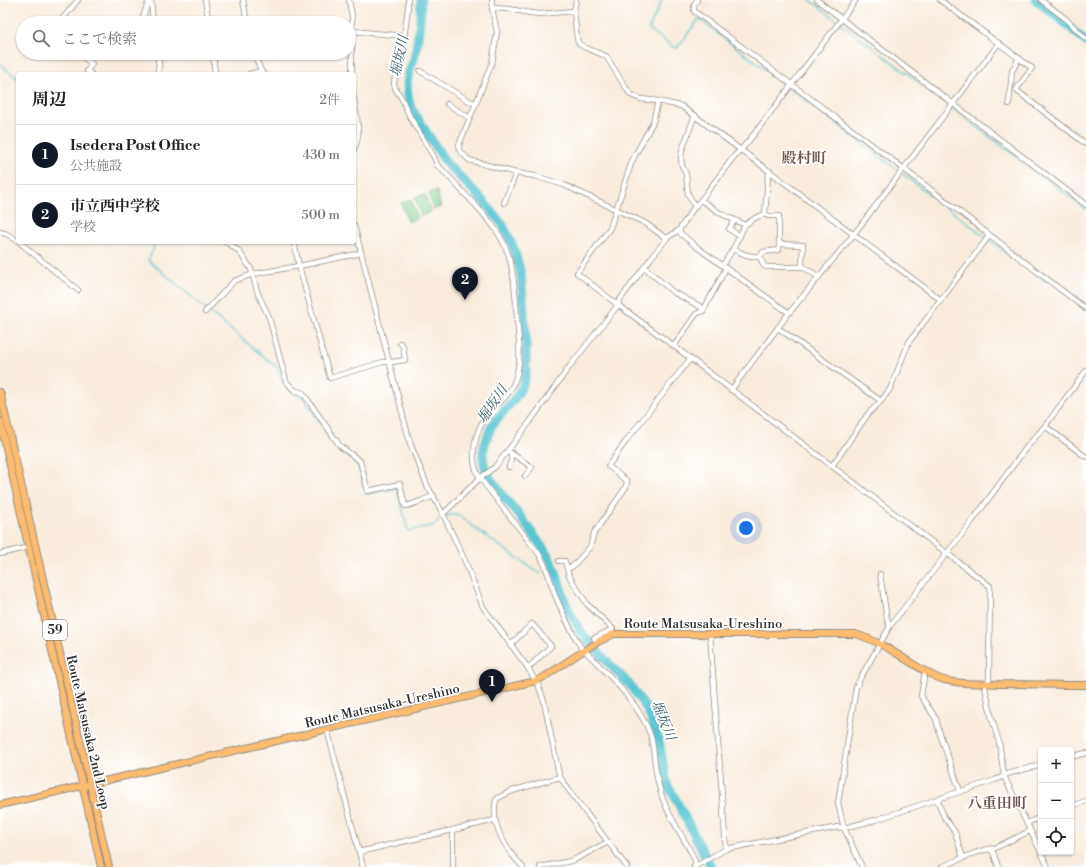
<!DOCTYPE html>
<html lang="ja">
<head>
<meta charset="utf-8">
<style>
  body { margin:0; font-family:"Libre Bodoni","Noto Serif JP",serif; background:#f6f6f6; color:#222 }
  .controls { position:absolute; right:12px; bottom:12px; display:grid; overflow:hidden; border-radius:4px; box-shadow:0 1px 3px #0004 }
  .controls button { width:36px; height:36px; display:grid; place-items:center; padding:0; border:0; border-bottom:1px solid #e0e0e0; background:#fff; color:#222; font:20px sans-serif }
  .you { position:absolute; left:746px; top:528px; width:14px; height:14px; margin:-10px; border:3px solid #fff; border-radius:50%; background:#1a73e8; box-shadow:0 0 0 6px #1a73e833 }
  .badge { display:grid; place-items:center; width:26px; height:26px; border-radius:50%; background:#111827; color:#fff; font-size:13px; font-weight:700 }
  .pin { position:absolute; translate:-50% -33px; filter:drop-shadow(0 1px 2px #0008) }
  .pin::after { content:''; position:absolute; top:21px; width:14px; height:12px; background:inherit; clip-path:polygon(0 0,100% 0,50% 100%) }
  .list { margin:0; padding:0; list-style:none }
  h2 { display:flex; justify-content:space-between; align-items:center; height:52px; margin:0; padding:0 16px; font-size:17px }
  h2 small { font-size:13px; font-weight:400; color:#767676 }
  .list li { display:grid; grid-template-columns:26px 1fr auto; gap:12px; align-items:center; box-sizing:border-box; height:60px; padding:0 16px; border-top:1px solid #e0e0e0 }
  .list b { display:block; font-size:15px; white-space:nowrap }
  .list p { margin:0; font-size:13px; white-space:nowrap; color:#767676 }
  .list em { font-size:13px; font-style:normal; color:#767676 }
  .icon { flex:none; width:22px; height:22px; fill:none; stroke:currentColor; stroke-width:2; stroke-linecap:round; stroke-linejoin:round }
  .map { position:relative; flex:none; width:1086px; height:867px; overflow:hidden }
  .search { position:absolute; background:#fff; box-shadow:0 1px 3px #0004; left:16px; top:16px; width:340px; height:44px; display:flex; align-items:center; gap:10px; box-sizing:border-box; padding:0 14px; border-radius:22px; color:#767676; font-size:15px }
  .panel { position:absolute; background:#fff; box-shadow:0 1px 3px #0004; left:16px; top:72px; width:340px; height:172px; border-radius:4px }
  .map>svg:first-child { display:block }
  .pitch { fill:#7ccd8e; stroke:#547c5c }
  .lines { fill:none; stroke-linecap:round; stroke-linejoin:round }
  .stream { stroke:#5ac6d3; stroke-width:1.5 }
  .river { stroke:#5ac6d3; stroke-width:9 }
  .minor-casing { stroke:#928c84; stroke-width:6 }
  .major-casing { stroke:#928c84; stroke-width:8 }
  .minor { stroke:#fff; stroke-width:4.5 }
  .major { stroke:#fdbc70; stroke-width:6 }
  .labels { text-anchor:middle; stroke-width:3.5; stroke-linejoin:round; paint-order:stroke }
  .shield { fill:#fff; stroke:#6b6b6b; stroke-width:1 }
  .shield-label { font-size:12px; font-weight:bold; fill:#2b2b2b }
  .street-label { font-size:13px; fill:#2b2b2b; stroke:#fff }
  .water-label { font-size:14px; font-style:italic; fill:#3b6166; stroke:#fff }
  .quarter-label { font-size:15px; font-weight:bold; fill:#725751; stroke:#fff }
</style>
</head>
<body>
<div class="map">
<svg width="1086" height="867" viewBox="0 0 1086 867">
  <rect width="100%" height="100%" fill="#fff"/>
  <filter id="ink" filterUnits="userSpaceOnUse"><feTurbulence type="fractalNoise" baseFrequency=".025" numOctaves="2"/><feDisplacementMap in="SourceGraphic" scale="8" xChannelSelector="R" yChannelSelector="G"/><feConvolveMatrix kernelMatrix="1 2 1 2 8 2 1 2 1" color-interpolation-filters="sRGB"/></filter>
  <filter id="wash" filterUnits="userSpaceOnUse"><feTurbulence type="fractalNoise" baseFrequency=".012" numOctaves="4" result="noise"/><feDisplacementMap in="SourceGraphic" scale="16" xChannelSelector="R" yChannelSelector="G"/><feGaussianBlur stdDeviation="0.9" result="paint"/><feColorMatrix in="noise" values="0 0 0 0 0 0 0 0 0 0 0 0 0 0 0 0 0 1.4 0 .05"/><feComposite in="paint" operator="in"/></filter>
  <g filter="url(#wash)">
    <rect width="100%" height="100%" fill="#f9ecdd"/>
    <g class="pitch">
      <path d="M437 191 441 207 433 209 429 193Z"/>
      <path d="M425 194 431 212 421 216 415 197Z"/>
      <path d="M411 199 418 218 408 222 401 203Z"/>
    </g>
    <g class="lines">
      <g class="stream">
        <path d="M662 0 649 29 676 49 699 19 1004 251 1046 281"/>
        <path d="M810 0 949 105"/>
        <path d="M0 64 18 79"/>
        <path d="M952 108 1086 209"/>
        <path d="M155 242 153 250 148 260C189 295 231 330 273 364 278 367 279 372 281 377 285 387 292 394 303 397L339 450 358 464 366 494 397 488 408 531 431 526 436 524 440 518 442 517"/>
        <path d="M446 516 457 514C483 535 511 554 539 573H541"/>
      </g>
      <g class="river">
        <path d="M421 0C421 20 418 40 414 59 412 65 409 71 408 77 406 88 408 98 411 108L447 164 479 196 503 225 513 246 521 273 526 341V373L523 385 515 398 492 425 488 435 483 451V457L485 468 490 478 503 496 517 512 548 555 556 572 566 604 573 618 580 631 602 656 630 685 646 708 650 716 659 741 667 785 674 796 711 867"/>
        <path d="M1036 0 1067 25 1086 42"/>
      </g>
    </g>
  </g>
  <g filter="url(#ink)">
    <g class="lines">
      <defs>
        <g id="minor">
          <path d="M151 0 153 23"/>
          <path d="M205 0 209 23"/>
          <path d="M243 0 247 23"/>
          <path d="M349 0 352 16V74"/>
          <path d="M408 0V8L402 53 395 76 394 84 396 90 401 97 410 117 434 157 437 165C446 173 454 182 462 191 482 212 503 232 510 260 515 280 516 300 517 320 519 340 522 361 515 380 510 396 499 402 489 413 475 429 468 459 480 478L539 554C547 566 550 581 555 595 563 614 572 633 583 651L586 652C605 671 630 695 643 719 647 726 651 734 652 742 655 758 655 774 660 790 666 813 683 836 694 858L696 866"/>
          <path d="M492 0V8L497 32 492 63 459 145V150L469 160 516 173 535 176 564 185 645 223 663 236 667 238"/>
          <path d="M576 0 574 11 577 39 579 44 586 48 606 56 626 88 631 95 641 99 658 101 681 106 741 150 941 300"/>
          <path d="M697 0 694 5V11L698 14 904 169 1086 309"/>
          <path d="M817 0 1086 205"/>
          <path d="M940 0 1032 68 1016 90 1086 144"/>
          <path d="M1041 0 1066 19 1086 39"/>
          <path d="M492 8 509 9 530 13 540 14 574 11"/>
          <path d="M59 23 78 0"/>
          <path d="M142 23V20L149 0"/>
          <path d="M352 31 405 36"/>
          <path d="M78 53 92 64 87 71 91 74"/>
          <path d="M213 53 215 74"/>
          <path d="M254 53 261 71 264 74"/>
          <path d="M127 56 128 53"/>
          <path d="M420 71 471 102 476 103"/>
          <path d="M157 74C160 67 159 61 157 53"/>
          <path d="M249 74 261 71"/>
          <path d="M354 98C356 114 362 134 354 149"/>
          <path d="M658 101 653 122 634 157 631 164 610 228 577 273 618 305 674 346 990 586 989 679 985 687 992 719 999 742 1004 776 1048 867"/>
          <path d="M447 104 470 118"/>
          <path d="M1009 104 1012 71 1019 58"/>
          <path d="M695 115 682 150 681 158 682 166 686 174 688 194 695 206"/>
          <path d="M701 200 720 213 745 225"/>
          <path d="M504 203 516 173"/>
          <path d="M765 214 768 216H779V244L803 245 802 266 819 277"/>
          <path d="M735 220 729 229 740 236"/>
          <path d="M354 225 410 443 427 485 443 514 465 561 483 607 528 668 539 687 544 701 558 770 560 777 568 789 627 867"/>
          <path d="M679 230 681 234 698 248 789 313"/>
          <path d="M0 232 7 234 18 241"/>
          <path d="M19 242 78 290"/>
          <path d="M226 242 239 251 251 269 258 294 269 317 286 381 294 390 303 393 340 446 360 461 368 491 400 484 405 506C413 505 425 499 434 496"/>
          <path d="M294 242 299 266 330 378 383 362H392L405 360 403 346 400 343"/>
          <path d="M733 249 746 255 760 257 764 266 767 267H800L802 266"/>
          <path d="M760 257 763 252 779 250V244"/>
          <path d="M723 265 733 249 745 225 755 218 765 214 768 176 770 171"/>
          <path d="M644 267 673 292 701 307 703 311"/>
          <path d="M205 312 234 281 253 274 299 266 361 253"/>
          <path d="M778 328 881 401"/>
          <path d="M674 346 696 314 703 311 726 268"/>
          <path d="M731 390 789 313 854 234 999 43"/>
          <path d="M1045 426 1086 457"/>
          <path d="M508 451 532 467 525 476"/>
          <path d="M832 466 868 414 881 401 890 389 909 342 989 236"/>
          <path d="M509 467 511 460V453"/>
          <path d="M443 514 480 478 495 467 529 423 570 366 618 305 619 301 651 258 667 238 679 230 695 206 701 200 732 159 737 153 741 150 755 133 856 0"/>
          <path d="M0 554 29 547"/>
          <path d="M559 561H565L569 576 587 604 613 629 594 638 598 642"/>
          <path d="M567 568 572 567 590 547 594 533 626 487 627 481 608 466 626 441 690 359"/>
          <path d="M880 574 887 619 890 626"/>
          <path d="M710 634 726 849"/>
          <path d="M510 645 532 624 551 646 528 668"/>
          <path d="M925 671 921 696 936 719 940 734 960 791"/>
          <path d="M327 729 363 867"/>
          <path d="M1071 757 1086 753"/>
          <path d="M937 799 944 817 955 832 963 858"/>
          <path d="M1071 806 1086 801"/>
          <path d="M1027 823 1041 817"/>
          <path d="M989 849 993 852 998 866 999 867"/>
          <path d="M359 852 495 820"/>
          <path d="M453 867V830"/>
          <path d="M523 867C506 850 490 825 496 800L498 798 512 791 560 777"/>
          <path d="M540 867 566 862 574 860 608 842"/>
          <path d="M694 867 726 849 838 827 844 828 875 820 995 780 1004 776 1007 774 1041 765"/>
          <path d="M862 867 844 828 838 803 856 687 861 677 890 626 973 520 1026 448 1045 426 1086 371"/>
          <path d="M942 867C956 861 979 849 995 848L1030 831"/>
        </g>
        <g id="major">
          <path d="M0 392 109 867"/>
          <path d="M0 421 101 867"/>
          <path d="M0 805 536 681 544 677 583 651 598 642 614 634H855C885 642 909 664 936 677 953 685 981 683 1000 684 1029 684 1057 685 1086 685"/>
        </g>
      </defs>
      <use href="#minor" class="minor-casing"/>
      <use href="#major" class="major-casing"/>
      <use href="#minor" class="minor"/>
      <use href="#major" class="major"/>
    </g>
  </g>
  <g class="labels">
    <rect class="shield" x="43" y="620" width="24" height="20" rx="3"/>
    <g class="shield-label">
      <text x="55" y="634">59</text>
    </g>
    <g class="street-label">
      <text x="703" y="628">Route Matsusaka-Ureshino</text>
      <text transform="translate(382 705) rotate(-13)" y="5">Route Matsusaka-Ureshino</text>
      <text transform="translate(89 732) rotate(77)" y="5">Route Matsusaka 2nd Loop</text>
    </g>
    <g class="water-label">
      <text transform="translate(399 56) rotate(-78)" y="5">堀坂川</text>
      <text transform="translate(492 404) rotate(-56)" y="5">堀坂川</text>
      <text transform="translate(664 720) rotate(68)" y="5">堀坂川</text>
    </g>
    <g class="quarter-label">
      <text x="804" y="163">殿村町</text>
      <text x="997" y="808">八重田町</text>
    </g>
  </g>
</svg>
<div class="controls">
<button>+</button>
<button>−</button>
<button><svg class="icon" aria-label="locate" viewBox="0 0 24 24"><circle cx="12" cy="12" r="6"/><path d="M12 2v4M12 18v4M2 12h4M18 12h4"/></svg></button>
</div>
<div class="you"></div>
<div class="pin badge" style="left:492px;top:702px">1</div>
<div class="pin badge" style="left:465px;top:300px">2</div>
<div class="search"><svg class="icon" aria-label="search" viewBox="0 0 24 24"><circle cx="10" cy="10" r="6"/><path d="M15 15l6 6"/></svg>ここで検索</div>
<section class="panel">
<h2>周辺<small>2件</small></h2>
<ul class="list">
<li><span class="badge">1</span><div><b>Isedera Post Office</b><p>公共施設</p></div><em>430 m</em></li>
<li><span class="badge">2</span><div><b>市立西中学校</b><p>学校</p></div><em>500 m</em></li>
</ul>
</section>
</div>
</body>
</html>
